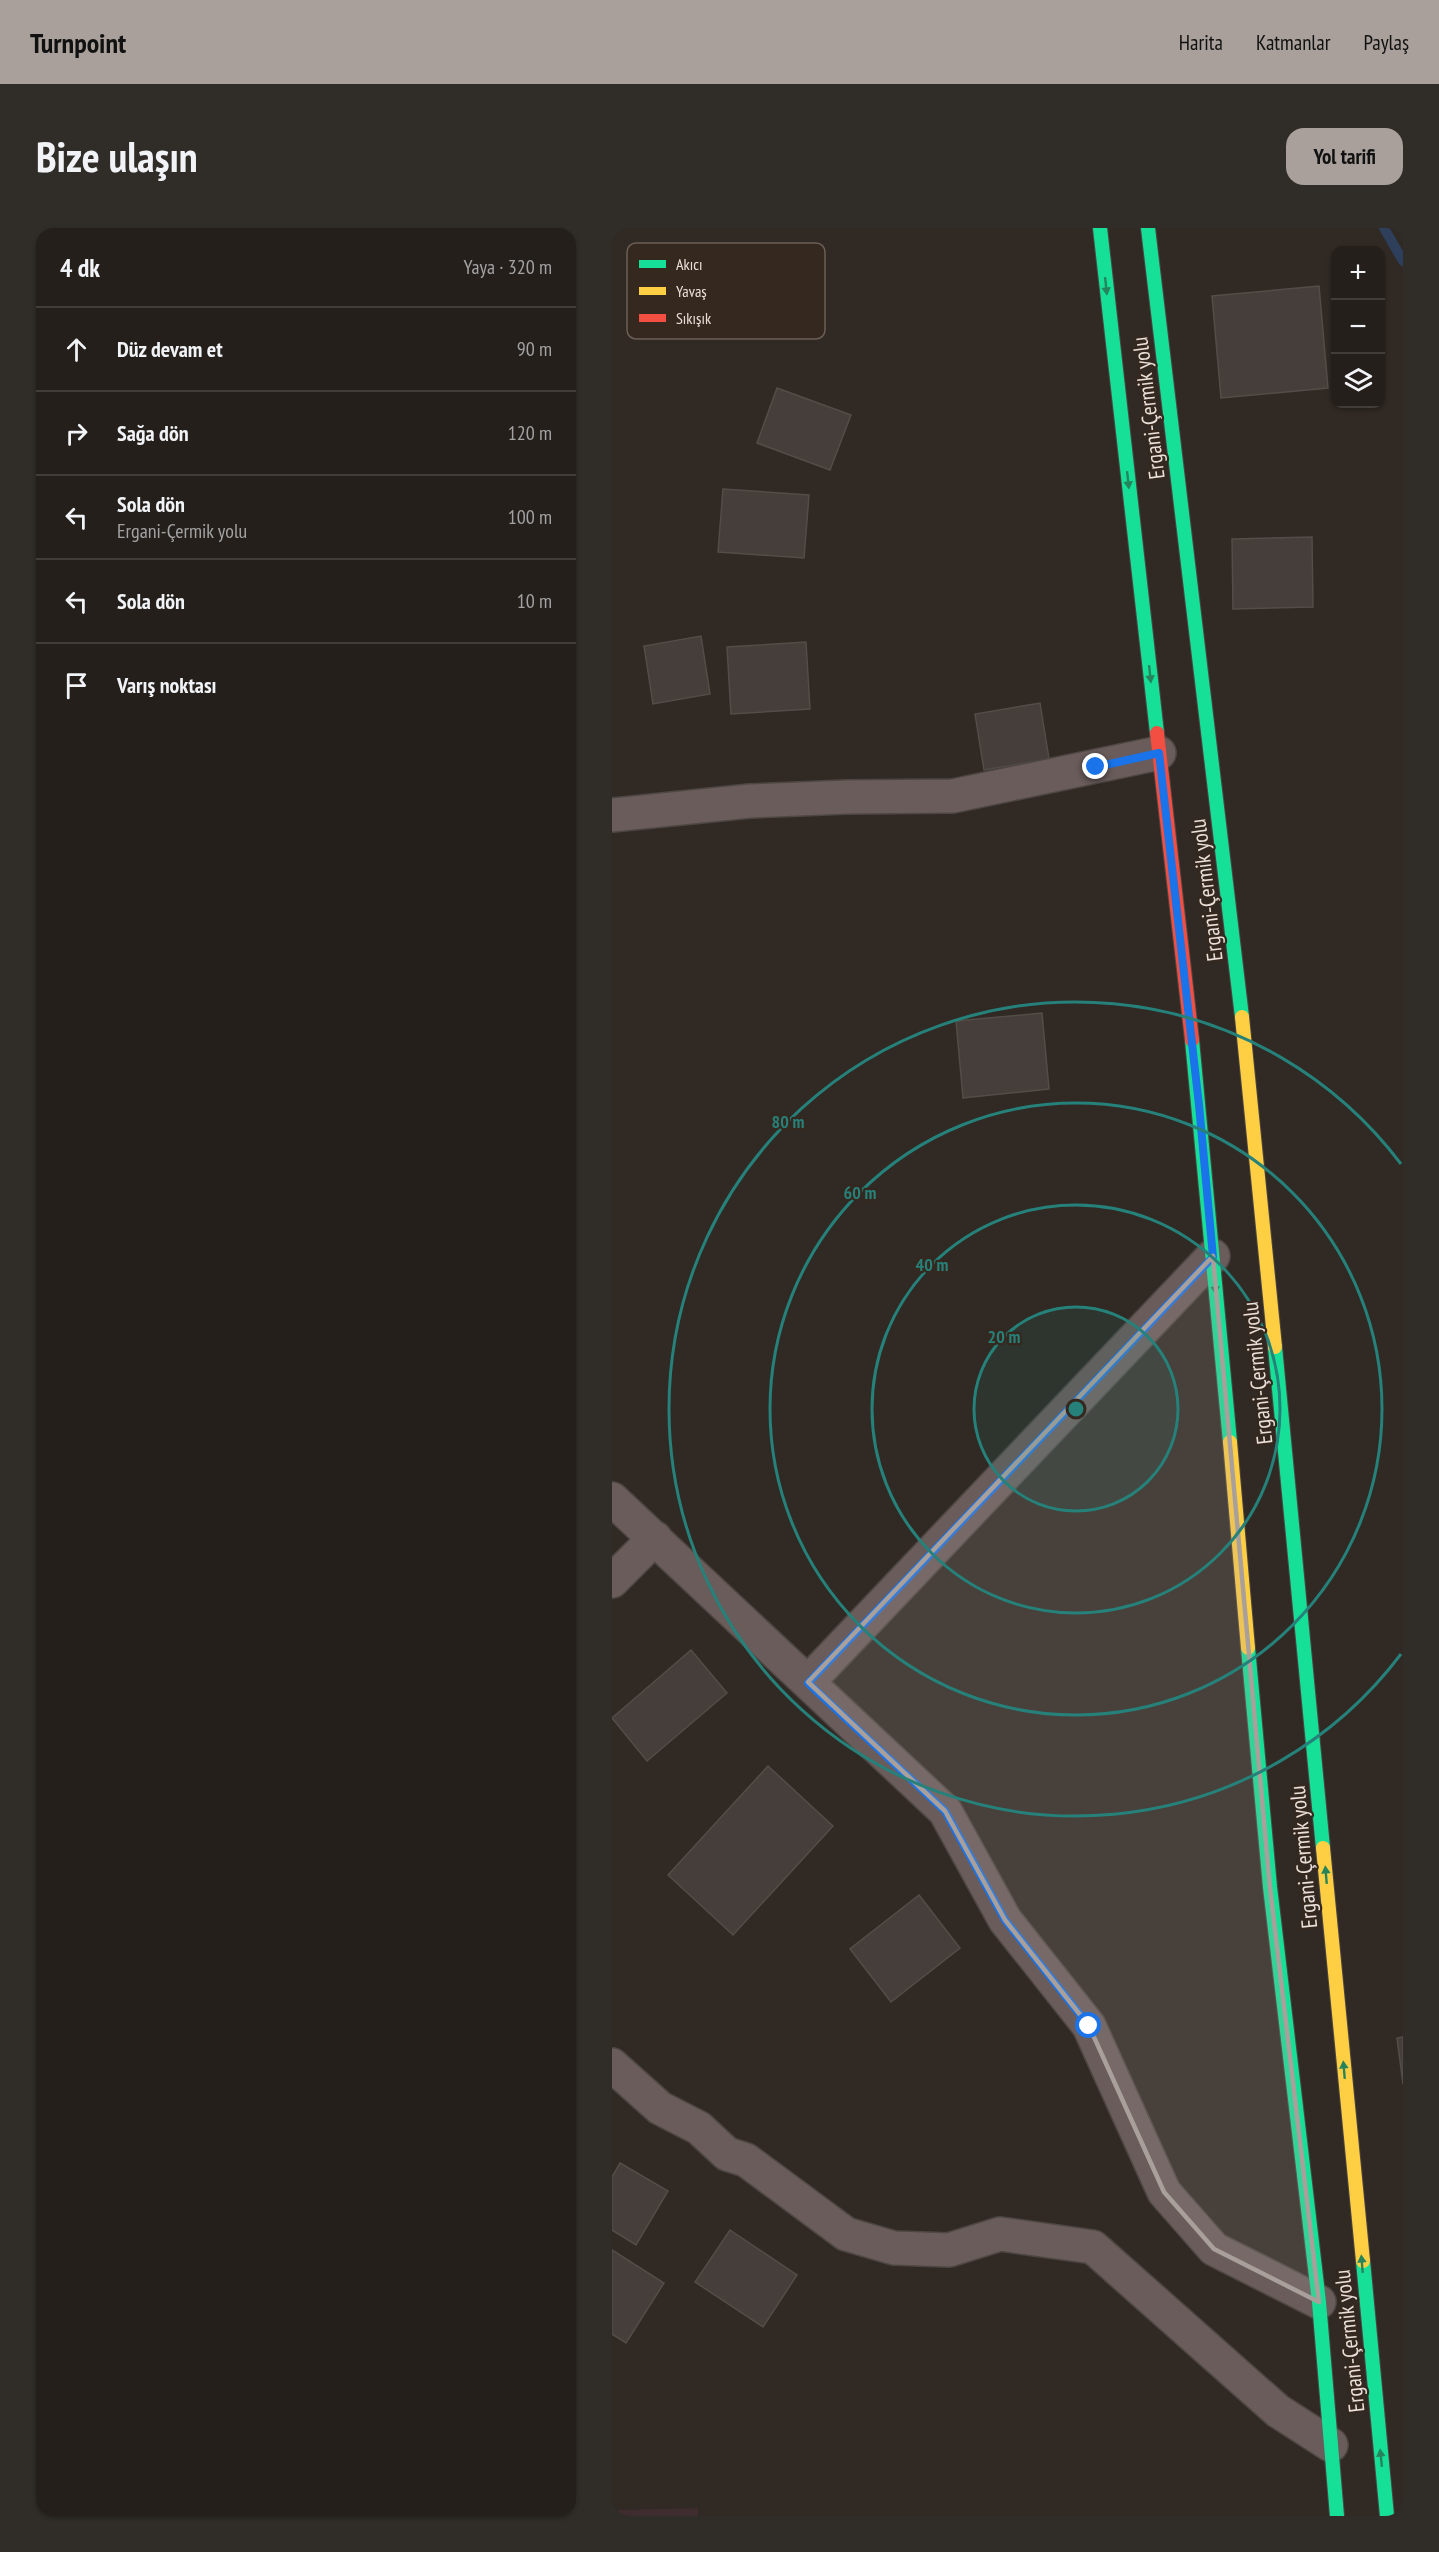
<!DOCTYPE html>
<html lang="tr">
<head>
<meta charset="utf-8">
<style>
  body { margin:0; font-family:"PT Sans Narrow",sans-serif; background:#302c28; color:#f1f3f6 }
  .controls { position:absolute; right:18px; top:18px; display:grid; overflow:hidden; border-radius:12px; box-shadow:0 2px 4px #0004 }
  .controls button { width:54px; height:54px; display:grid; place-items:center; padding:0; border:0; border-bottom:2px solid #413d3a; background:#241f1b; color:#f1f3f6; font:30px sans-serif }
  .stop { position:absolute; width:18px; height:18px; margin:-14px; border:4px solid #1a73e8; border-radius:50%; background:#fff }
  .stop.end { background:#1a73e8; border-color:#fff; box-shadow:0 2px 6px #0008 }
  .list { margin:0; padding:0; list-style:none }
  h2 { display:flex; justify-content:space-between; align-items:center; height:78px; margin:0; padding:0 24px; font-size:26px }
  h2 small { font-size:20px; font-weight:400; color:#a3a2a3 }
  .list li { display:grid; grid-template-columns:39px 1fr auto; gap:18px; align-items:center; box-sizing:border-box; height:84px; padding:0 24px; border-top:2px solid #413d3a }
  .list b { display:block; font-size:22px; white-space:nowrap }
  .list p { margin:0; font-size:20px; white-space:nowrap; color:#a3a2a3 }
  .list em { font-size:20px; font-style:normal; color:#a3a2a3 }
  .icon { flex:none; width:33px; height:33px; fill:none; stroke:currentColor; stroke-width:2; stroke-linecap:round; stroke-linejoin:round }
  .map { position:relative; flex:none; width:791px; height:2288px; overflow:hidden; border-radius:18px }
  header { display:flex; align-items:center; gap:36px; box-sizing:border-box; height:84px; padding:0 30px; background:#a9a09b; color:#111 }
  header strong { font-size:28px }
  nav { display:flex; gap:33px; margin-inline-start:auto; font-size:21px }
  .intro { display:flex; align-items:center; justify-content:space-between; box-sizing:border-box; height:144px; padding:0 36px }
  h1 { margin:0; font-size:42px }
  .button { padding:15px 27px; border-radius:18px; background:#a9a09b; color:#111; font-size:21px; font-weight:700 }
  main { display:flex; gap:36px; padding:0 36px }
  aside { flex:1; background:#241f1b; border-radius:18px; box-shadow:0 2px 4px #0004 }
  .map>svg:first-child { display:block }
  .medical { fill:#3e2c2e }
  .lines { fill:none; stroke-linecap:round; stroke-linejoin:round }
  .stream { stroke:#2d3f5a; stroke-width:10 }
  .building { fill:#453e3a; stroke:#534d48; stroke-width:1.5 }
  .street-casing { stroke:#4d4642; stroke-width:36 }
  .fast-casing { stroke:#4d4642; stroke-width:16 }
  .slow-casing { stroke:#4d4642; stroke-width:16 }
  .jam-casing { stroke:#4d4642; stroke-width:16 }
  .street { stroke:#695c5b; stroke-width:33 }
  .fast { stroke:#16e098; stroke-width:14 }
  .slow { stroke:#ffcf43; stroke-width:14 }
  .jam { stroke:#f24e42; stroke-width:14 }
  .oneway { fill:#26845c }
  .route { stroke:#1a73e8; stroke-width:8 }
  .marked { fill:#a9a09b; fill-opacity:0.2; stroke:#a9a09b; stroke-width:4.5; stroke-linejoin:round }
  .ring { fill:none; stroke:#258179; stroke-width:3 }
  .labels { text-anchor:middle; stroke-width:4.5; stroke-linejoin:round; paint-order:stroke }
  .street-label { font-size:22px; fill:#eae0db; stroke:#35281f }
  .key { fill:#35281f; stroke:#6b5f57; stroke-width:1.5 }
  .key-label { font-size:16px; fill:#eae0db }
  .centre { fill:#258179; stroke:#35281f; stroke-width:3 }
  .ring-label { font-size:18px; text-anchor:middle; font-weight:bold; fill:#258179; stroke:#35281f; stroke-width:4.5; stroke-linejoin:round; paint-order:stroke }
</style>
</head>
<body>
<header>
<strong>Turnpoint</strong>
<nav><a>Harita</a><a>Katmanlar</a><a>Paylaş</a></nav>
</header>
<div class="intro"><h1>Bize ulaşın</h1><a class="button">Yol tarifi</a></div>
<main>
<aside>
<h2>4 dk<small>Yaya · 320 m</small></h2>
<ul class="list">
<li><svg class="icon" aria-label="ahead" viewBox="0 0 24 24"><path d="M12 20V5M6 11l6-6 6 6"/></svg><div><b>Düz devam et</b></div><em>90 m</em></li>
<li><svg class="icon" aria-label="right" viewBox="0 0 24 24"><path d="M7 20v-9h11M14 6l5 5-5 5"/></svg><div><b>Sağa dön</b></div><em>120 m</em></li>
<li><svg class="icon" aria-label="left" viewBox="0 0 24 24"><path d="M17 20v-9H6M10 6l-5 5 5 5"/></svg><div><b>Sola dön</b><p>Ergani-Çermik yolu</p></div><em>100 m</em></li>
<li><svg class="icon" aria-label="left" viewBox="0 0 24 24"><path d="M17 20v-9H6M10 6l-5 5 5 5"/></svg><div><b>Sola dön</b></div><em>10 m</em></li>
<li><svg class="icon" aria-label="arrive" viewBox="0 0 24 24"><path d="M6 21V4h12l-3 4 3 4H6"/></svg><div><b>Varış noktası</b></div></li>
</ul>
</aside>
<div class="map">
<svg width="791" height="2288" viewBox="0 0 791 2288">
  <rect width="100%" height="100%" fill="#302924"/>
  <path class="medical" d="M86 2280V2288H0V2282Z"/>
  <g class="lines">
    <path class="stream" d="M772 0 791 33"/>
  </g>
  <g class="building">
    <path d="M707 58 716 160 609 170 600 68Z"/>
    <path d="M165 160 239 187 218 242 145 215Z"/>
    <path d="M111 261 197 267 192 330 106 324Z"/>
    <path d="M700 309 701 379 621 381 620 311Z"/>
    <path d="M89 408 98 466 41 476 32 418Z"/>
    <path d="M194 414 198 481 119 486 115 419Z"/>
    <path d="M428 475 437 531 372 542 363 486Z"/>
    <path d="M430 785 437 861 351 870 344 793Z"/>
    <path d="M79 1422 115 1465 35 1533 0 1490Z"/>
    <path d="M156 1538 221 1598 121 1707 56 1647Z"/>
    <path d="M307 1667 348 1720 279 1774 238 1721Z"/>
    <path d="M791 1809V1856L785 1810Z"/>
    <path d="M8 1935 56 1963 24 2017 0 2002V1949Z"/>
    <path d="M118 2002 185 2047 151 2099 83 2054Z"/>
    <path d="M0 2022 52 2055 14 2115 0 2106Z"/>
  </g>
  <g class="lines">
    <defs>
      <g id="street">
        <path d="M0 587 138 573 235 569 341 568 547 525"/>
        <path d="M0 1271 333 1583 393 1692 477 1798 552 1964 602 2021 707 2074"/>
        <path d="M0 1353 43 1310"/>
        <path d="M196 1454 601 1028"/>
        <path d="M0 1837 48 1880 87 1900 115 1926 134 1932 234 2006 282 2020 337 2022 388 2006 481 2019 666 2183 719 2217"/>
      </g>
      <g id="fast">
        <path d="M488 0 545 505"/>
        <path d="M536 0 630 789"/>
        <path d="M580 812 618 1214"/>
        <path d="M663 1119 711 1620"/>
        <path d="M636 1420 658 1659 707 2074 725 2288"/>
        <path d="M751 2033 775 2288"/>
      </g>
      <g id="slow">
        <path d="M630 789 663 1119"/>
        <path d="M618 1214 636 1420"/>
        <path d="M711 1620 751 2033"/>
      </g>
      <path id="jam" d="M545 505 580 812"/>
    </defs>
    <use href="#street" class="street-casing"/>
    <use href="#fast" class="fast-casing"/>
    <use href="#slow" class="slow-casing"/>
    <use href="#jam" class="jam-casing"/>
    <use href="#street" class="street"/>
    <use href="#fast" class="fast"/>
    <use href="#slow" class="slow"/>
    <use href="#jam" class="jam"/>
  </g>
  <defs><path id="oneway-solid" d="M-6-.8H1V-3.2L6.5 0L1 3.2V.8H-6Z" transform="scale(1.5)"/></defs>
  <g class="oneway">
    <use href="#oneway-solid" transform="translate(494 58) rotate(84)"/>
    <use href="#oneway-solid" transform="translate(516 252) rotate(84)"/>
    <use href="#oneway-solid" transform="translate(538 446) rotate(84)"/>
    <use href="#oneway-solid" transform="translate(603 1057) rotate(85)"/>
    <use href="#oneway-solid" transform="translate(714 1647) rotate(-95)"/>
    <use href="#oneway-solid" transform="translate(732 1842) rotate(-95)"/>
    <use href="#oneway-solid" transform="translate(750 2036) rotate(-95)"/>
    <use href="#oneway-solid" transform="translate(769 2230) rotate(-96)"/>
  </g>
  <g class="lines">
    <path class="route" d="M477 1798 393 1692 333 1583 196 1455 601 1029 587 877 547 525 484 539"/>
  </g>
  <path class="marked" d="M601 1028 658 1659 707 2074 602 2021 552 1964 477 1798 393 1692 333 1583 196 1454Z"/>
  <circle cx="464" cy="1181" r="102" fill="#258179" fill-opacity=".12"/>
  <g class="ring">
    <circle cx="464" cy="1181" r="102"/>
    <circle cx="464" cy="1181" r="204"/>
    <circle cx="464" cy="1181" r="306"/>
    <path d="M789 1426A407 407 0 1 1 789 936"/>
  </g>
  <g class="labels">
    <g class="street-label">
      <text transform="translate(536 180) rotate(-97)" y="8">Ergani-Çermik yolu</text>
      <text transform="translate(594 662) rotate(-97)" y="8">Ergani-Çermik yolu</text>
      <text transform="translate(645 1145) rotate(-96)" y="8">Ergani-Çermik yolu</text>
      <text transform="translate(691 1629) rotate(-95)" y="8">Ergani-Çermik yolu</text>
      <text transform="translate(737 2113) rotate(-96)" y="8">Ergani-Çermik yolu</text>
    </g>
  </g>
  <rect x="15" y="15" width="198" height="96" rx="9" class="key"/>
  <rect x="27" y="32" width="27" height="8" fill="#16e098"/>
  <rect x="27" y="59" width="27" height="8" fill="#ffcf43"/>
  <rect x="27" y="86" width="27" height="8" fill="#f24e42"/>
  <g class="key-label">
    <text x="64" y="42">Akıcı</text>
    <text x="64" y="69">Yavaş</text>
    <text x="64" y="96">Sıkışık</text>
  </g>
  <circle cx="464" cy="1181" r="9" class="centre"/>
  <g class="ring-label">
    <text x="176" y="900">80 m</text>
    <text x="248" y="971">60 m</text>
    <text x="320" y="1043">40 m</text>
    <text x="392" y="1115">20 m</text>
  </g>
</svg>
<div class="controls">
<button>+</button>
<button>−</button>
<button><svg class="icon" aria-label="layers" viewBox="0 0 24 24"><path d="M12 4l9 5-9 5-9-5zM3 14l9 5 9-5"/></svg></button>
</div>
<div class="stop" style="left:477px;top:1798px"></div>
<div class="stop end" style="left:484px;top:539px"></div>
</div>
</main>
</body>
</html>
